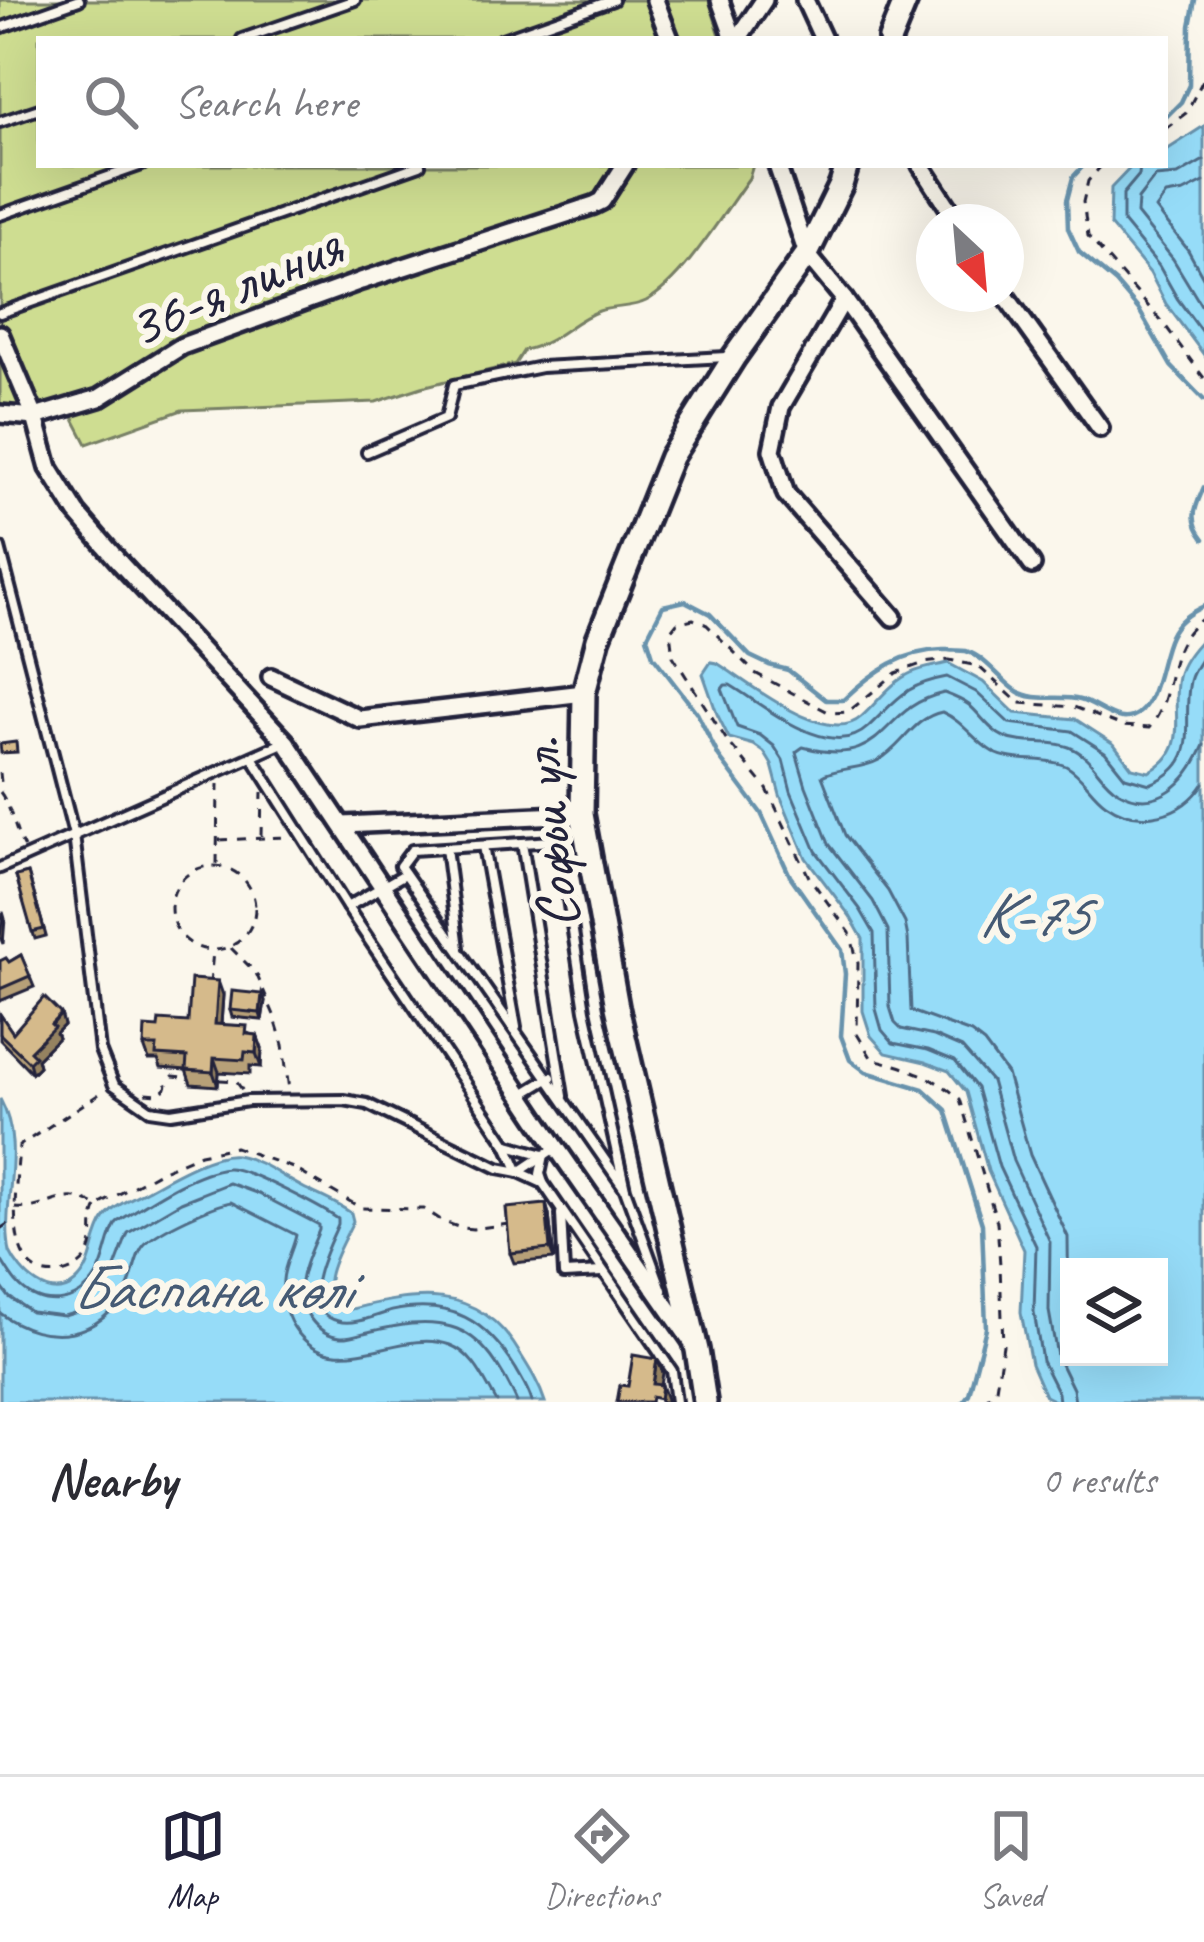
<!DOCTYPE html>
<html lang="en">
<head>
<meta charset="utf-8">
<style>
  body { margin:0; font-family:Caveat,sans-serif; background:#f2f2f3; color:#2b2b33 }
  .controls { position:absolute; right:36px; bottom:36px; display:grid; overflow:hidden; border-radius:0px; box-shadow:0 12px 48px #0002 }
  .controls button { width:108px; height:108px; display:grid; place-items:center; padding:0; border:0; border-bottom:3px solid #e1e1e2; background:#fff; color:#2b2b33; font:60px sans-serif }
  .compass { position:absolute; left:916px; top:204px; width:108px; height:108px; border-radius:50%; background:#fff; box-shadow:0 12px 48px #0002; rotate:154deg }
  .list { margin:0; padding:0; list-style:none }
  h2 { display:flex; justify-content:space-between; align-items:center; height:156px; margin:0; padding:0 48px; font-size:51px }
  h2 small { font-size:39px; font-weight:400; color:#7c7c81 }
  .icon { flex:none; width:66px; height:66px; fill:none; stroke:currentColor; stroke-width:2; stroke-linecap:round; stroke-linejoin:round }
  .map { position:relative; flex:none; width:1204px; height:1402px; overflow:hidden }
  .search { position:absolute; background:#fff; box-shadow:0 12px 48px #0002; left:36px; right:36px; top:36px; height:132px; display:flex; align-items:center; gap:30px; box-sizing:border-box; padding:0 42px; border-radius:0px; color:#7c7c81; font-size:45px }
  .sheet { height:372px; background:#fff }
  nav { display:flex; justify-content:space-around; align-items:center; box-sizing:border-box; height:168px; border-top:3px solid #e1e1e2; background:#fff; font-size:33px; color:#7c7c81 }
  nav a { display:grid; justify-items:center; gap:6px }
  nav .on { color:#22223b }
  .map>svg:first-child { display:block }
  .green { fill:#cedd91; stroke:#788066; stroke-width:3 }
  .water { fill:#96dcf8; stroke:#6892ac; stroke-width:3; fill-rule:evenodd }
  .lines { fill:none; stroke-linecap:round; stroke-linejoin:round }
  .shore { stroke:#506c87; stroke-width:3 }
  .stream { stroke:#6892ac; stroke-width:4.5 }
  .lane-casing { stroke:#22223b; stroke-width:16 }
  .street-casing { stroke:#22223b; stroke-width:24 }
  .secondary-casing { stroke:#22223b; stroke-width:30 }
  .path { stroke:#22223b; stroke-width:3; stroke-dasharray:9 9; stroke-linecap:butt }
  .lane { stroke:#fbf7ec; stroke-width:8 }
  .street { stroke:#fbf7ec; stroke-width:15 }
  .secondary { stroke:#fbf7ec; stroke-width:21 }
  .wall { fill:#b7a078; stroke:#22223b; stroke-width:3 }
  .shaded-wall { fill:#958261; stroke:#22223b; stroke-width:3 }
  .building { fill:#d5ba8b; stroke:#22223b; stroke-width:3 }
  .labels { text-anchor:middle; stroke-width:12; stroke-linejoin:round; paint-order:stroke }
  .street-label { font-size:60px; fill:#22223b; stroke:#fbf7ec }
  .water-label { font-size:63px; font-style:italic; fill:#455a74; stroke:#fbf7ec }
</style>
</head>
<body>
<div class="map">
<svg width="1204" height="1402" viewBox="0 0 1204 1402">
  <rect width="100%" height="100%" fill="#fbf7ec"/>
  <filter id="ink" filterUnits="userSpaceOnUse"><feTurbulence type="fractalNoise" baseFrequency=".00833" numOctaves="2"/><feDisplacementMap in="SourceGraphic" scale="24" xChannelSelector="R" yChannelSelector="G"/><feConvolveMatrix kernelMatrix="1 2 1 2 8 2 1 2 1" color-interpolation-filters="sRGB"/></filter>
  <g filter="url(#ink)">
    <path class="green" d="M0 0H709L721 39H39V165H753L749 178C724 212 682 282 646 301 632 308 614 306 599 311 571 321 557 343 524 350L515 364 422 387 376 402 182 410 87 444 73 417 42 409 0 404Z"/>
    <g class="water">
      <path d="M1204 126V355L1166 304 1150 273 1110 225 1111 188 1133 165H1165V151Z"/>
      <path d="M1204 637V1402H1057L1045 1396 1031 1364 1021 1312 1024 1250 988 1171 966 1092 949 1071 925 1062 886 1053 871 1036 863 1011V939L850 916 806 858 780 795 772 765 764 752 754 745 729 738 717 714 703 674 711 662 717 663C748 682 827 748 861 717 877 703 891 682 911 673 922 668 936 666 948 663L983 682 1015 713 1075 719 1114 744 1132 768 1149 772C1192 748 1170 716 1178 677 1181 663 1194 647 1204 637ZM1159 1267V1357H1069V1267Z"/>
      <path d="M0 1099C27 1149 0 1201 10 1252 20 1273 50 1304 75 1283 95 1266 91 1237 105 1218 115 1204 137 1196 151 1188 171 1177 214 1152 236 1155 260 1159 282 1177 302 1187 319 1196 336 1202 351 1213L353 1221C342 1246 310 1292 343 1311 412 1294 476 1280 519 1352 529 1368 539 1383 545 1402H0Z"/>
    </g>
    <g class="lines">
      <g class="shore">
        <path d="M1204 160 1178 175 1155 177 1138 199 1137 214 1173 259 1204 310"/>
        <path d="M1140 165 1139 175 1123 194V222L1159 266 1177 298 1204 335"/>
        <path d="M1204 182 1184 192 1166 195 1156 209 1188 250 1204 279"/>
        <path d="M0 1258C5 1266 10 1275 16 1282 40 1310 78 1306 97 1275 107 1258 107 1237 117 1222 148 1203 192 1172 227 1168 243 1166 322 1208 338 1219V1224C328 1249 293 1309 338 1321 353 1326 377 1315 392 1311 451 1299 486 1320 516 1369 522 1380 529 1390 532 1402"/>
        <path d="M0 1285 9 1297 31 1312 64 1316 84 1310 109 1283 128 1233 181 1202 229 1183 259 1194 319 1225V1230C308 1258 289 1289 310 1318 317 1328 328 1336 341 1337 350 1338 359 1334 368 1332 395 1326 424 1319 451 1327 484 1336 504 1373 517 1402"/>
        <path d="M0 1313C45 1347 102 1339 128 1287 134 1274 136 1252 146 1243 161 1229 211 1206 231 1202L296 1235C293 1250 284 1264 283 1280 282 1300 285 1317 298 1333 338 1383 399 1327 450 1345 474 1354 485 1382 497 1402"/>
        <path d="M1069 1323 1068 1237 1030 1155 1007 1074 984 1043 971 1033 911 1011 908 938 905 923 888 891 845 835 822 776C838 767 861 770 879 760 903 746 913 718 942 712 963 721 974 741 993 752 1015 764 1044 756 1066 766 1083 775 1090 793 1106 804 1140 828 1183 816 1204 783"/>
        <path d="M1059 1402 1058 1393 1042 1361 1034 1312 1036 1246 999 1167 977 1088 955 1061 928 1050 893 1043 882 1030 876 1009 874 933 860 909 816 851 791 791 783 760 774 746 760 735 737 727 722 689 725 685H730C764 705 830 763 868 727 898 699 904 685 947 677L976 692 1009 723 1072 731 1105 752 1125 777 1150 784C1204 762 1181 724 1190 681 1192 672 1199 663 1204 655"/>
        <path d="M1075 1402 1073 1389 1057 1356 1049 1311 1050 1242 1013 1161 991 1081 962 1048 934 1036 901 1029 895 1023 890 1007 888 930 873 901 829 844 806 786 796 752 803 747C890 770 876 708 944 693 952 696 962 700 969 705 981 715 990 731 1004 737 1024 746 1050 739 1069 747 1094 757 1098 779 1118 791 1158 815 1189 780 1204 745"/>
      </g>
      <g class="stream">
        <path d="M1165 118 1181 102 1189 85 1190 26 1195 0"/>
        <path d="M1084 165 1073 177 1067 200 1068 228 1079 252 1116 283 1139 310 1171 366 1204 400"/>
        <path d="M1204 487C1195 508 1188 519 1204 539"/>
        <path d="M963 1402 969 1394 986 1328 982 1224 946 1110 923 1089 866 1072 850 1060 841 1036 845 974 842 950 790 876 761 813 719 757 697 713 653 656 647 637 663 606 685 601 710 614 750 656 769 665 788 670 826 700H843C872 672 906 648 948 650 954 651 960 650 966 651 987 658 1000 680 1017 691 1035 703 1060 694 1080 700 1096 704 1115 723 1132 717 1157 708 1159 658 1170 636 1177 621 1189 613 1204 606"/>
      </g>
      <defs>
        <g id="lane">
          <path d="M0 28 79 0"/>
          <path d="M242 39 355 0"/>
          <path d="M502 39 613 0"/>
          <path d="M0 122 39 109"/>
          <path d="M0 215 142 165"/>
          <path d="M0 313 420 165"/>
          <path d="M367 452 446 418 454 385 541 367 726 357"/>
          <path d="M0 548 74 835 100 1050 114 1085 150 1110 171 1113 248 1101 344 1100 367 1104 498 1168 519 1172 555 1148"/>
          <path d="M252 757 347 907 507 1145 519 1172 543 1183 672 1371 676 1402"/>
          <path d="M522 843 563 1096"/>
          <path d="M483 846 516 1027"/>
          <path d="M446 848 459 948"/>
          <path d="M0 868 285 742"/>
          <path d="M347 907 405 874"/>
          <path d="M523 1094 551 1077"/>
          <path d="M508 1145 544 1155 540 1174 543 1183"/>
          <path d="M625 1189 400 866 412 850 553 841 561 853 585 1010 625 1189 662 1290"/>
          <path d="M561 1214 564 1274 602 1272"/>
        </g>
        <g id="street">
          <path d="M655 0 670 39"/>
          <path d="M720 0 734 39"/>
          <path d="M805 0 823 39"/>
          <path d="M738 39 764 0"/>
          <path d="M777 165 807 254 844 299 1032 565"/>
          <path d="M921 165 958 222"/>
          <path d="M1004 294 1100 428"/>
          <path d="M844 299 781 407 772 450 786 494 893 617"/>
          <path d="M0 334 35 417 49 468 77 513 120 563 286 742 556 1147 692 1342"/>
          <path d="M0 414 35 417 99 398 182 346 361 281 594 205 602 201 625 165"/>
          <path d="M271 677 360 719 584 693"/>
          <path d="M343 825 582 814"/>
        </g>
        <g id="secondary">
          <path d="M890 39 906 0"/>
          <path d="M705 1402 697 1350 617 1007 582 814 584 693 598 639 671 457 734 357 807 254 841 185 847 165"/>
        </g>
      </defs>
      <use href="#lane" class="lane-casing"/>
      <use href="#street" class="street-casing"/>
      <use href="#secondary" class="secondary-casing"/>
      <g class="path">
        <path d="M1165 129 1186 113 1204 78"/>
        <path d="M1102 165 1088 181 1083 202 1088 236 1167 328 1204 378"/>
        <path d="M0 773 2 791"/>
        <path d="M0 792C12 808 14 830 24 848"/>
        <path d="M261 836 262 792"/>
        <path d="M219 840 287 837"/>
        <path d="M217 864 218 784"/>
        <circle cx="213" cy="908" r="42"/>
        <path d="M231 948 256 973 274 1015 283 1045 289 1090"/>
        <path d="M210 984 213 951"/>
        <path d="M220 1080 236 1081 245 1094"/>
        <path d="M146 1093 159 1094 166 1088 168 1080 173 1076 192 1078"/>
        <path d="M97 1207C89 1221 96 1237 89 1252 85 1263 71 1272 60 1273 0 1282 17 1185 19 1146L104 1091"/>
        <path d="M15 1208C51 1211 62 1185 97 1206L163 1170 200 1154 235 1147 293 1168 361 1208 424 1209 444 1222 461 1228 473 1229 509 1224"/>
        <path d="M0 1229 12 1221"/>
        <path d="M984 1402 996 1388 1003 1345 1000 1265 997 1222 960 1099C936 1077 904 1066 872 1059L857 1034 858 963 850 933 809 877 767 789 726 739 673 656 670 632 677 623 693 619 707 625 755 673 830 713 848 712 896 673 924 663 949 660 978 666 1019 703 1074 707 1122 726 1149 728C1179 694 1160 646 1204 618"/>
      </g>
      <use href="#lane" class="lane"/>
      <use href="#street" class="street"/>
      <use href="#secondary" class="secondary"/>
    </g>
    <g class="wall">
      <path d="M28 873 46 936 35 939 16 876Z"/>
      <path d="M21 955 34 987 0 1001V961L9 962Z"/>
      <path d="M262 994 265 1001 262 1020 232 1017 230 1010Z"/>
      <path d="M223 995 221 1024 250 1034 257 1035 262 1049 261 1067 250 1066V1074L219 1072 218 1086 191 1084 186 1070 161 1068 158 1060H149L144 1046 158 1028 188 1022Z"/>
      <path d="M0 1014 13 1033 61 1014 64 1025 56 1033 58 1038 37 1059 39 1066 32 1073 0 1040Z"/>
      <path d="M546 1204 549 1215 554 1259 514 1263 510 1253Z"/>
    </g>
    <g class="shaded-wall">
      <path d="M3 912 5 919 3 944 0 937Z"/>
      <path d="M218 981 223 995 220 1038 215 1024Z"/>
      <path d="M262 994 265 1001 262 1020 260 1013Z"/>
      <path d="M61 1014 64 1025 56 1033 58 1038 37 1059 39 1066 32 1073 29 1062 30 1051Z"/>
      <path d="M257 1035 262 1049 261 1067 256 1053Z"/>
      <path d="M214 1058 219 1072 218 1086 213 1072Z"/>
      <path d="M546 1204 549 1215 554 1259 550 1249Z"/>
      <path d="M657 1359 663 1373 659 1398 653 1384Z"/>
      <path d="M662 1385 667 1399 666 1402H661L660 1399Z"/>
    </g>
    <g class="building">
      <path d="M16 742 17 752 1 753 0 744Z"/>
      <path d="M28 873 44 929 32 932 16 876Z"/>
      <path d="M21 955 30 976 0 989V961L6 958 9 962Z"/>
      <path d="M191 979 218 981 215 1024 247 1026 246 1034 257 1035 256 1053 245 1052 244 1060 214 1058 213 1072 186 1070 187 1057 156 1055 157 1046H144L145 1027 158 1028 159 1020 188 1022Z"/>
      <path d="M232 991 262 994 260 1013 230 1010Z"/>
      <path d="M44 997 61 1014 51 1024 54 1027 30 1051 35 1056 29 1062 0 1034V1014L13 1033Z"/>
      <path d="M546 1204 550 1249 510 1253 506 1208Z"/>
      <path d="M633 1355 657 1359 653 1384 662 1385 660 1399 652 1397 651 1402H617L620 1385 628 1386Z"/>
    </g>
  </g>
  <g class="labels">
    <g class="street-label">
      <text transform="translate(234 285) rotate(-23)" y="21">36-я линия</text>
      <text transform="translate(548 834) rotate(-96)" y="21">Софьи ул.</text>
    </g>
    <g class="water-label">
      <text x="1033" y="935">К-75</text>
      <text x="211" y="1309">Баспана көлі</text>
    </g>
  </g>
</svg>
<div class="controls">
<button><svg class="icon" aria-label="layers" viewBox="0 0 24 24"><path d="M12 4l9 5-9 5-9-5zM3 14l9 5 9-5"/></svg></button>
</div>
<svg class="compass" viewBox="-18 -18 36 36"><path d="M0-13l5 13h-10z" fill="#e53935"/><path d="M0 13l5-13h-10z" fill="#7c7c81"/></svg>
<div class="search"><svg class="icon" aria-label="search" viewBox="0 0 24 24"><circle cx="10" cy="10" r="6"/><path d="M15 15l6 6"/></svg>Search here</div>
</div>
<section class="sheet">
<h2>Nearby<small>0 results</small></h2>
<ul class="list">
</ul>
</section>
<nav>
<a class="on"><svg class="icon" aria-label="map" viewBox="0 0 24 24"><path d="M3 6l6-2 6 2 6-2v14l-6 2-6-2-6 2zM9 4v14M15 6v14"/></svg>Map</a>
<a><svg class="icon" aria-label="directions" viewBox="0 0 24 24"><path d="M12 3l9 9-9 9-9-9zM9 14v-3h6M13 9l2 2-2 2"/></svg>Directions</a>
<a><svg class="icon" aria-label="saved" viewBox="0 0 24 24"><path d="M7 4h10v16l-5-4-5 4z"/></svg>Saved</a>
</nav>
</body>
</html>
